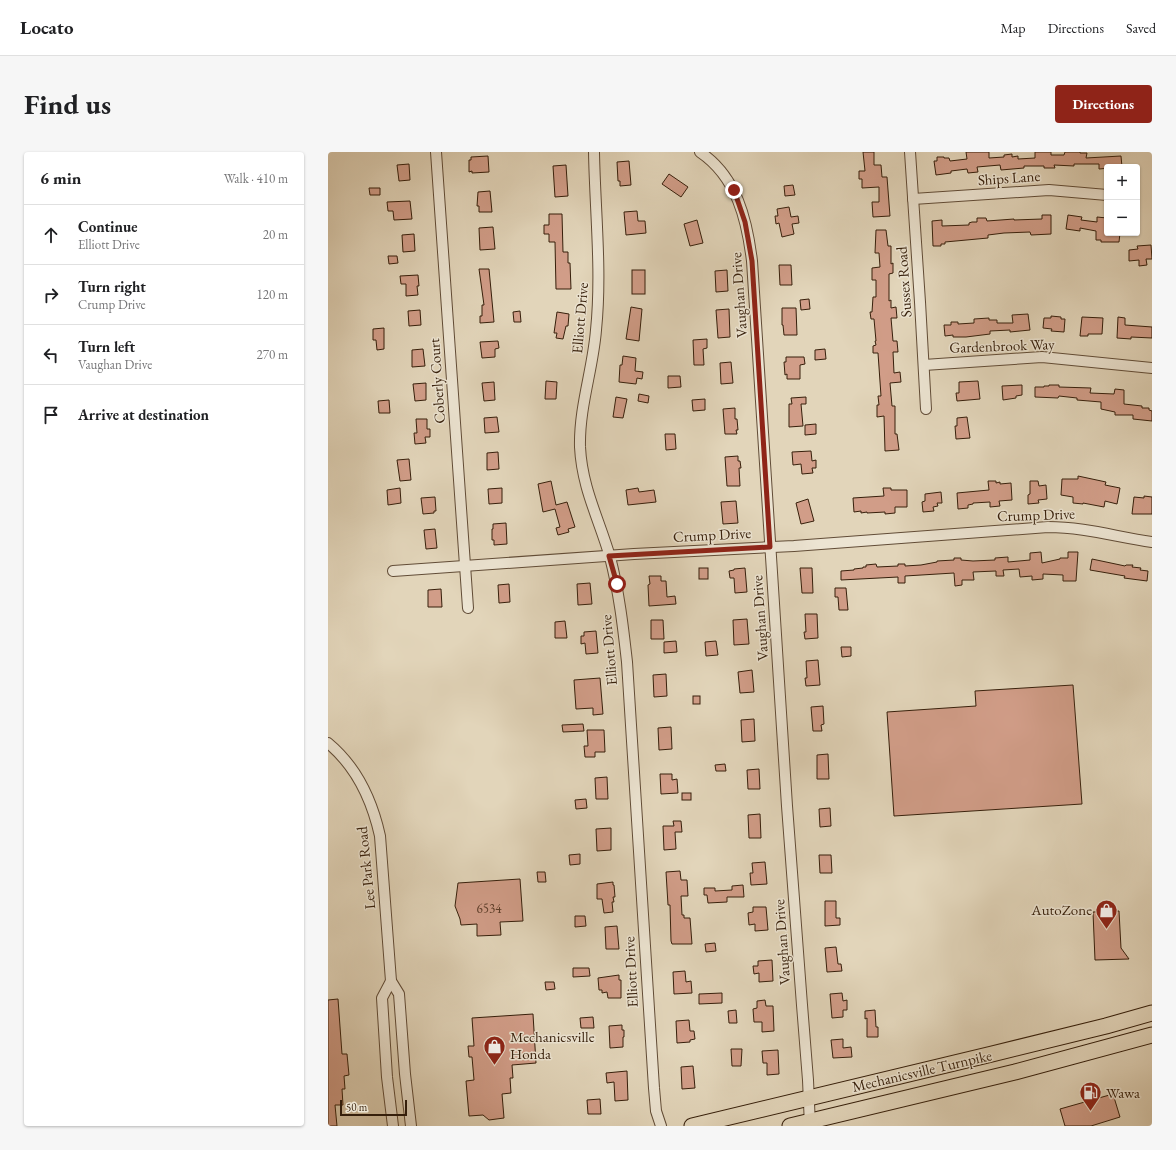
<!DOCTYPE html>
<html lang="en">
<head>
<meta charset="utf-8">
<style>
  body { margin:0; font-family:"EB Garamond",serif; background:#f6f6f6; color:#202124 }
  .controls { position:absolute; right:12px; top:12px; display:grid; overflow:hidden; border-radius:4px; box-shadow:0 1px 3px #0004 }
  .controls button { width:36px; height:36px; display:grid; place-items:center; padding:0; border:0; border-bottom:1px solid #e0e0e0; background:#fff; color:#202124; font:20px sans-serif }
  .scale { position:absolute; left:12px; bottom:10px; width:67px; box-sizing:border-box; padding-left:4px; border:2px solid #361f0b; border-top:0; font-size:11px; line-height:14px; white-space:nowrap; color:#361f0b; -webkit-text-stroke:3px #ece4d2; paint-order:stroke }
  .stop { position:absolute; width:12px; height:12px; margin:-9px; border:3px solid #8f2418; border-radius:50%; background:#fff }
  .stop.end { background:#8f2418; border-color:#fff; box-shadow:0 1px 4px #0008 }
  .list { margin:0; padding:0; list-style:none }
  h2 { display:flex; justify-content:space-between; align-items:center; height:52px; margin:0; padding:0 16px; font-size:17px }
  h2 small { font-size:13px; font-weight:400; color:#757577 }
  .list li { display:grid; grid-template-columns:26px 1fr auto; gap:12px; align-items:center; box-sizing:border-box; height:60px; padding:0 16px; border-top:1px solid #e0e0e0 }
  .list b { display:block; font-size:15px; white-space:nowrap }
  .list p { margin:0; font-size:13px; white-space:nowrap; color:#757577 }
  .list em { font-size:13px; font-style:normal; color:#757577 }
  .icon { flex:none; width:22px; height:22px; fill:none; stroke:currentColor; stroke-width:2; stroke-linecap:round; stroke-linejoin:round }
  .map { position:relative; flex:none; width:824px; height:974px; overflow:hidden; border-radius:4px }
  header { display:flex; align-items:center; gap:24px; box-sizing:border-box; height:56px; padding:0 20px; background:#fff; border-bottom:1px solid #e0e0e0 }
  header strong { font-size:19px }
  nav { display:flex; gap:22px; margin-inline-start:auto; font-size:14px }
  .intro { display:flex; align-items:center; justify-content:space-between; box-sizing:border-box; height:96px; padding:0 24px }
  h1 { margin:0; font-size:28px }
  .button { padding:10px 18px; border-radius:4px; background:#8f2418; color:#fff; font-size:14px; font-weight:700 }
  main { display:flex; gap:24px; padding:0 24px }
  aside { flex:1; background:#fff; border-radius:4px; box-shadow:0 1px 3px #0004 }
  .map>svg:first-child { display:block }
  .building { fill:#d19d88; stroke:#361f0b }
  .lines { fill:none; stroke-linecap:round; stroke-linejoin:round }
  .minor-casing { stroke:#614c37; stroke-width:12 }
  .highway-casing { stroke:#361f0b; stroke-width:17 }
  .minor { stroke:#ece4d2; stroke-width:10 }
  .highway { stroke:#e2d5ba; stroke-width:15 }
  .route { stroke:#8f2418; stroke-width:5 }
  .labels { text-anchor:middle; stroke-width:3; stroke-linejoin:round; paint-order:stroke }
  .number-label { font-size:13px; fill:#5d3e2a }
  .street-label { font-size:15px; fill:#361f0b; stroke:#ece4d2 }
  .poi-label { font-size:15px; fill:#361f0b; stroke:#ece4d2; text-anchor:start }
</style>
</head>
<body>
<header>
<strong>Locato</strong>
<nav><a>Map</a><a>Directions</a><a>Saved</a></nav>
</header>
<div class="intro"><h1>Find us</h1><a class="button">Directions</a></div>
<main>
<aside>
<h2>6 min<small>Walk · 410 m</small></h2>
<ul class="list">
<li><svg class="icon" aria-label="ahead" viewBox="0 0 24 24"><path d="M12 20V5M6 11l6-6 6 6"/></svg><div><b>Continue</b><p>Elliott Drive</p></div><em>20 m</em></li>
<li><svg class="icon" aria-label="right" viewBox="0 0 24 24"><path d="M7 20v-9h11M14 6l5 5-5 5"/></svg><div><b>Turn right</b><p>Crump Drive</p></div><em>120 m</em></li>
<li><svg class="icon" aria-label="left" viewBox="0 0 24 24"><path d="M17 20v-9H6M10 6l-5 5 5 5"/></svg><div><b>Turn left</b><p>Vaughan Drive</p></div><em>270 m</em></li>
<li><svg class="icon" aria-label="arrive" viewBox="0 0 24 24"><path d="M6 21V4h12l-3 4 3 4H6"/></svg><div><b>Arrive at destination</b></div></li>
</ul>
</aside>
<div class="map">
<svg width="824" height="974" viewBox="0 0 824 974">
  <rect width="100%" height="100%" fill="#e2d5ba"/>
  <filter id="stains"><feTurbulence type="fractalNoise" baseFrequency=".005" numOctaves="4"/><feColorMatrix values="0 0 0 0 .2 0 0 0 0 .09 0 0 0 0 .02 0 0 0 .5 -.17"/></filter>
  <radialGradient id="worn" r=".72"><stop offset=".6" stop-color="#630" stop-opacity="0"/><stop offset="1" stop-color="#630" stop-opacity=".3"/></radialGradient>
  <g class="building">
    <path d="M535 0H546V13H553L554 25H559L562 64 545 65 544 50H551V35L534 36V27H531V19H537Z"/>
    <path d="M638 0H661V6L676 5V3L684 2V5L690 4V7L707 6V0H723V3H736L737 0H752V1H759L758 6 793 4 794 15 771 17V12H746V14L726 13 727 16H716V14H696V16L673 18 672 13 649 15 650 20 640 21 639 17 623 19V21L608 23 606 9H609V5H616V6H621L622 9 639 7Z"/>
    <path d="M160 4 161 20 144 21V19L141 20V8H143V5Z"/>
    <path d="M301 9 303 33 292 34V29H290L289 10Z"/>
    <path d="M81 12 82 28 71 29 69 13Z"/>
    <path d="M238 13 240 44 227 45 225 14Z"/>
    <path d="M341 22 360 35 353 45 334 32Z"/>
    <path d="M465 33 467 43 457 44 456 34Z"/>
    <path d="M41 36H52V43H42Z"/>
    <path d="M162 39 164 60H151V54H149L150 40Z"/>
    <path d="M82 49 84 67 66 68 65 59H60L59 50Z"/>
    <path d="M461 55 463 65 470 64 471 71 464 72 466 82 454 85 451 71 448 72 447 64H450L449 57Z"/>
    <path d="M309 59 310 69H317L318 81 298 83 296 60Z"/>
    <path d="M221 62H234L235 100H240V111H242L243 137H228L227 90H221V82H216V73H221Z"/>
    <path d="M714 63H723V82L703 83 702 80 676 81 660 83V86L617 90V92H613V94H605L604 69 614 68V74L641 73V71L644 70H649V66H658L659 69 686 67V68L714 67Z"/>
    <path d="M740 63 754 65 753 68 769 70V65L779 66V81H792L791 90H773V88H768V79L752 76V79L738 77Z"/>
    <path d="M369 68 375 91 362 94 356 72Z"/>
    <path d="M165 75 167 97 152 98 151 76Z"/>
    <path d="M548 78H558L560 94H563V112L565 111V121L561 122V149L563 148V156L568 155 569 166H563L565 189H569L570 200H565L566 221 572 220 573 230 562 231 564 254H567V282H569L571 298 557 299 556 264 549 265V253H551L550 244H553L550 201H545V194L548 193 547 189H548L546 167H543L542 160H544L545 145H548V128H544V116L552 115 551 101H547Z"/>
    <path d="M86 82 87 99 75 100 74 83Z"/>
    <path d="M823 93 824 107H818L819 113 811 114V108L801 109V98L810 97 809 94Z"/>
    <path d="M60 104H69L70 111 61 112Z"/>
    <path d="M451 113H463L464 133H452Z"/>
    <path d="M151 117H161L166 170 152 171V164H154V153H156Z"/>
    <rect x="304" y="118" width="13" height="24"/>
    <path d="M399 118 400 139 388 140 387 119Z"/>
    <path d="M90 123 91 134H89L90 143 78 144V132H73L72 124Z"/>
    <path d="M481 147 482 157 473 158 472 148Z"/>
    <path d="M303 155 314 157 311 189 298 187Z"/>
    <path d="M454 156H468L469 183H456L455 173H454Z"/>
    <path d="M401 157 402 185 390 186 388 158Z"/>
    <path d="M92 158 93 173 81 174 80 159Z"/>
    <path d="M192 159 193 170H186L185 160Z"/>
    <path d="M229 160 241 162 240 174H238L235 187 228 186 229 181H226Z"/>
    <path d="M700 162 702 178 682 180V178L662 179V182L638 185H625V183L617 184 616 173H623V170H630V172L646 171V167L661 166V168H669V171H685L684 163Z"/>
    <path d="M723 164 733 165V167H737L736 180 723 179 724 177 715 176 716 166H723Z"/>
    <path d="M754 165 775 166 774 182H760V184H752Z"/>
    <path d="M790 165 797 166V173L824 175V186L803 185V187L789 186Z"/>
    <path d="M56 176V197L49 198 48 188H45V177Z"/>
    <path d="M379 187V196L375 197 376 213H366L365 188Z"/>
    <path d="M170 189 171 196 167 197V205L154 206 152 190Z"/>
    <path d="M95 197 97 214 84 215V198Z"/>
    <path d="M497 197 498 207 487 208V198Z"/>
    <path d="M295 204 308 206 307 219 315 220 314 227 309 226 308 232 291 230 292 213H294Z"/>
    <path d="M458 205H476L477 212 472 213V227H459V222L457 223 456 210H458Z"/>
    <path d="M403 210 405 231 393 232 392 211Z"/>
    <path d="M340 224H352L353 235 340 236Z"/>
    <path d="M218 229 229 230 228 247H217Z"/>
    <path d="M650 229 652 247 629 249 628 241H631V230Z"/>
    <path d="M166 230 167 248 156 249 154 231Z"/>
    <path d="M98 231V248L87 249 85 232Z"/>
    <path d="M694 233V243L688 244V246L675 248 674 234Z"/>
    <path d="M721 233H731V235L763 236 762 241 786 242 787 237 796 238V252L814 254V256H821V258L824 259V269L805 267V263H787V260L773 257V250L749 248V246L731 244 730 246 707 245V235H716V234H721Z"/>
    <path d="M311 242 321 244 320 251 310 249Z"/>
    <path d="M288 245 299 247 295 266 285 265Z"/>
    <path d="M478 245V252H473L475 274 461 275V252H464L463 246Z"/>
    <path d="M377 247V258L365 259 364 248Z"/>
    <path d="M61 248 62 261H51L50 249Z"/>
    <path d="M407 256V267H409L410 278H408L409 282H397L395 257Z"/>
    <path d="M169 265 171 280 157 281 156 266Z"/>
    <path d="M639 265 642 286 628 287 627 274H629V266Z"/>
    <path d="M88 267H99V277H102V285H97L98 291 87 292 86 281H89Z"/>
    <path d="M488 272V282L477 283V273Z"/>
    <path d="M337 282H347L348 297 338 298Z"/>
    <path d="M483 299 484 309 488 308V316H484L485 321 474 322 473 312 465 313 464 300Z"/>
    <path d="M170 300 171 317 159 318V301Z"/>
    <path d="M410 304V309H412L413 316H411L412 334H399L397 305Z"/>
    <path d="M81 307 83 328 72 329 69 308Z"/>
    <path d="M750 324 778 330 777 333 792 336 789 352 777 349 776 355 755 351V352L745 351V345L733 343 734 327H750Z"/>
    <path d="M223 329 228 353 239 350 247 375 240 377 241 380 230 383 228 376 232 375 227 357 215 360 210 332Z"/>
    <path d="M660 329H668V331L672 330V332L683 331 684 348 671 349 672 354 662 355V350L645 351V352L640 353V356L630 357 629 341 661 338Z"/>
    <path d="M702 329H710L711 334 718 333 719 347 710 348 711 351 700 352V343L702 342Z"/>
    <path d="M72 336 73 351 60 353 59 338Z"/>
    <path d="M174 336V351L161 352 160 337Z"/>
    <path d="M310 336 311 340 326 338 328 350 300 353 298 338Z"/>
    <path d="M555 336H563V338H579V355H567V361L557 362V360L539 361V360L533 361V359L526 360 525 346 556 344Z"/>
    <path d="M613 340 614 351H609L610 354 605 355 606 359 595 360 594 350 597 349V342Z"/>
    <path d="M816 344 824 345V362H804L806 345 816 346Z"/>
    <path d="M107 345 108 359H106V361L95 362 93 346Z"/>
    <path d="M480 347 486 369 473 372 468 351Z"/>
    <path d="M408 349 410 371 395 372 393 350Z"/>
    <path d="M178 371 179 392 166 393V388H164V377H165V372Z"/>
    <path d="M107 377 109 396 98 397 96 378Z"/>
    <path d="M713 400 714 411 732 407V406H740V400H750L748 429H735V423L715 422V427L704 428V424L692 425 691 417 675 418 676 424H668V419L645 420 646 428H634V433L627 434 626 421 577 424V431H570V425L513 428V419L526 418V417L535 416V415H538V413L548 412 549 415 570 414V412H577V414L593 413 609 410V409L626 408V406H633V408L645 409 667 408V406L680 405V410L702 408V401Z"/>
    <path d="M764 407 797 414 798 413H805L804 415 813 416 812 418 820 419 819 429 796 426 797 424 762 418Z"/>
    <rect x="371" y="416" width="9" height="11"/>
    <path d="M417 416 419 440 407 441 406 426H402L401 419 406 418V417Z"/>
    <path d="M472 416H484L485 441H474Z"/>
    <path d="M321 424H333V429H338L339 445 347 444 348 452 321 454 320 433 322 432Z"/>
    <path d="M262 431 264 452 250 453 249 432Z"/>
    <path d="M181 432 182 450 171 451 170 433Z"/>
    <path d="M507 436H518L520 458H511L510 445H507Z"/>
    <path d="M113 437 114 455H100V438Z"/>
    <path d="M477 462H489L490 486 477 487 476 480H478Z"/>
    <path d="M419 467 421 492 406 493 405 468Z"/>
    <path d="M323 468H335L336 487H323Z"/>
    <path d="M237 469 239 486H227V470Z"/>
    <path d="M268 479 270 501 258 502 257 491 253 492V484H256V480Z"/>
    <path d="M348 489 349 500 336 501V490Z"/>
    <path d="M388 489 390 503 378 504 377 490Z"/>
    <path d="M513 495H523V504L514 505Z"/>
    <path d="M490 508 492 533 478 534 477 526H479L478 509Z"/>
    <path d="M424 518 426 540 412 541 410 520Z"/>
    <path d="M338 522 339 544 326 545 325 523Z"/>
    <path d="M272 526 275 562 265 563V556L248 557 246 528Z"/>
    <path d="M745 533 754 652 566 664 559 560 648 554 647 539Z"/>
    <rect x="365" y="544" width="7" height="8"/>
    <path d="M495 554 496 572 493 573 494 579H485L483 555Z"/>
    <path d="M426 567 427 589 414 590 413 568Z"/>
    <path d="M255 572 256 579 235 580 234 573Z"/>
    <path d="M343 575 344 597 331 598 330 576Z"/>
    <path d="M259 578H276L277 600H267V605H257L256 594H260Z"/>
    <path d="M500 602 501 627H489V603Z"/>
    <path d="M397 612 398 619H388L387 613Z"/>
    <path d="M431 617 432 637H420L419 618Z"/>
    <path d="M332 622H344V628L349 627 350 641 333 642Z"/>
    <path d="M279 625 280 647H268L267 626Z"/>
    <rect x="354" y="641" width="9" height="7"/>
    <path d="M258 647 259 656 248 657 247 648Z"/>
    <path d="M502 656 503 674 492 675 491 657Z"/>
    <path d="M432 662 433 686H421L420 663Z"/>
    <path d="M345 669H353L354 680H347L348 697 336 698 335 674H346Z"/>
    <path d="M283 676V698L269 699 268 677Z"/>
    <path d="M252 702V712L242 713 241 703Z"/>
    <path d="M491 703H503L504 721H492Z"/>
    <path d="M437 710 439 732 423 733 422 721H425L424 711Z"/>
    <path d="M352 719 353 728H359L360 744H353L354 763H356V766H362L364 792H344L343 789 342 753H340L338 720Z"/>
    <path d="M209 720H217L218 730H210Z"/>
    <path d="M192 727 195 769 172 770 173 783 149 784V772L133 773 132 767 127 754 130 731Z"/>
    <path d="M285 730V733H286L287 745H285L286 750H284L285 760 276 761 274 747H269V732Z"/>
    <path d="M415 733 416 745H399V750L380 751 379 743H376V736H387V739L404 738V734Z"/>
    <path d="M497 749H508V766H512V773L497 774Z"/>
    <path d="M425 755H438L440 778 427 779V772L421 773 420 761 425 760Z"/>
    <path d="M791 759 793 796 801 807 767 808 765 760Z"/>
    <path d="M247 764H257L258 774 247 775Z"/>
    <path d="M289 774 291 797H278L277 775Z"/>
    <path d="M387 791 388 799 378 800 377 792Z"/>
    <path d="M508 795 510 812H513L514 819 499 820 497 796Z"/>
    <path d="M444 808 445 829 431 830V821L426 822 425 814H430V809Z"/>
    <path d="M245 816H261L262 824 245 825Z"/>
    <path d="M357 819 358 830 363 829 364 841 346 842 345 820Z"/>
    <path d="M291 823V828H293V846H280L279 840 274 841V838H271L270 826Z"/>
    <path d="M217 830H226L227 837 218 838Z"/>
    <path d="M394 841V851L371 852V842Z"/>
    <path d="M514 841 515 849 519 848V858H515V865L504 866 502 842Z"/>
    <path d="M10 847 14 902H19L21 923 16 924 17 937H14L15 953H7L9 974H0V848Z"/>
    <path d="M437 848 438 854H445L446 879 434 880V870H426L425 857 429 856V849Z"/>
    <path d="M408 858 409 871H401L400 859Z"/>
    <path d="M547 858 548 875H550V885H539V866L537 867V859Z"/>
    <path d="M205 862 208 911 184 913 185 926H182L183 941 174 942 176 966 161 968 155 963 141 964 138 929 146 928 144 905H141L140 894H146L144 866Z"/>
    <path d="M265 865 266 876H253L252 866Z"/>
    <path d="M361 868 362 879H366L367 887 362 888V890L349 891 348 869Z"/>
    <path d="M294 873V878H296V885H295V895L282 896 281 874Z"/>
    <path d="M515 887V896L523 895 524 905 505 906 503 888Z"/>
    <path d="M403 897H414L413 914H404Z"/>
    <path d="M450 898 451 922 439 923V911H435L434 899Z"/>
    <path d="M365 914 367 936 354 937 353 915Z"/>
    <path d="M299 919 300 948 287 949 286 930 279 931 278 921Z"/>
    <path d="M785 942 792 965 763 974H737L732 957Z"/>
    <path d="M272 947 273 962H260L259 948Z"/>
  </g>
  <g class="lines">
    <defs>
      <g id="minor">
        <path d="M108 0 140 456"/>
        <path d="M266 0C267 59 274 119 268 178 265 217 251 255 252 295 254 336 271 367 282 405 291 440 295 474 299 510L326 936 328 959 333 974"/>
        <path d="M372 0C409 25 419 68 424 109L459 654 474 853 480 928 482 974"/>
        <path d="M582 0 592 150 598 257"/>
        <path d="M585 47 721 38 779 43"/>
        <path d="M596 213 714 205 824 216"/>
        <path d="M65 419 306 402 466 394 720 375C756 375 789 385 824 390"/>
        <path d="M0 591C29 615 44 648 52 684L63 829 71 842 77 922 83 974"/>
        <path d="M63 829 54 846 59 925 65 974"/>
      </g>
      <g id="highway">
        <path d="M364 974 664 902 778 874 824 861"/>
        <path d="M462 974 687 920 824 883"/>
      </g>
    </defs>
    <use href="#minor" class="minor-casing"/>
    <use href="#highway" class="highway-casing"/>
    <use href="#minor" class="minor"/>
    <use href="#highway" class="highway"/>
  </g>
  <g class="lines">
    <path class="route" d="M289 432 281 404 442 395 424 109 417 70 406 38"/>
  </g>
  <defs>
    <symbol id="shop-pin" viewBox="-11 -11 22 30"><path d="M0 17L-7.5 6A9.5 9.5 0 1 1 7.5 6Z" fill="#8f2418" stroke="#ece4d2"/><path d="M-5-2.5h2.3a2.7 3.5 0 0 1 5.4 0H5L5.5 6h-11ZM-1.5-2.5h3a1.5 2.3 0 0 0-3 0Z" fill="#fff"/></symbol>
    <symbol id="fuel-pin" viewBox="-11 -11 22 30"><path d="M0 17L-7.5 6A9.5 9.5 0 1 1 7.5 6Z" fill="#8f2418" stroke="#ece4d2"/><path d="M-5.5-6h7V0h2V4h1.3V-2.5L3-4.5l.8-.8L6-3V5H2.5V1h-1V6h-7ZM-4.2-4.7v3.2H.2V-4.7Z" fill="#fff"/></symbol>
  </defs>
  <g fill-rule="evenodd">
    <use href="#shop-pin" x="766" y="746" width="25" height="34"/>
    <use href="#shop-pin" x="154" y="882" width="25" height="34"/>
    <use href="#fuel-pin" x="750" y="928" width="25" height="34"/>
  </g>
  <g class="labels">
    <g class="number-label">
      <text x="161" y="761">6534</text>
    </g>
    <g class="street-label">
      <text transform="translate(681 26) rotate(-4)" y="5">Ships Lane</text>
      <text transform="translate(576 130) rotate(-94)" y="5">Sussex Road</text>
      <text transform="translate(411 143) rotate(-94)" y="5">Vaughan Drive</text>
      <text transform="translate(252 166) rotate(-85)" y="5">Elliott Drive</text>
      <text transform="translate(674 194) rotate(-2)" y="5">Gardenbrook Way</text>
      <text transform="translate(109 229) rotate(-94)" y="5">Coberly Court</text>
      <text transform="translate(708 363) rotate(-2)" y="5">Crump Drive</text>
      <text transform="translate(384 383) rotate(-3)" y="5">Crump Drive</text>
      <text transform="translate(432 466) rotate(-94)" y="5">Vaughan Drive</text>
      <text transform="translate(281 498) rotate(-95)" y="5">Elliott Drive</text>
      <text transform="translate(38 716) rotate(-96)" y="5">Lee Park Road</text>
      <text transform="translate(454 790) rotate(-94)" y="5">Vaughan Drive</text>
      <text transform="translate(303 820) rotate(-93)" y="5">Elliott Drive</text>
      <text transform="translate(594 919) rotate(-13)" y="5">Mechanicsville Turnpike</text>
    </g>
    <g class="poi-label">
      <text x="764" y="763" text-anchor="end">AutoZone</text>
      <text x="182" y="890">Mechanicsville<tspan x="182" dy="17">Honda</tspan></text>
      <text x="778" y="946">Wawa</text>
    </g>
  </g>
  <rect width="100%" height="100%" filter="url(#stains)"/>
  <rect width="100%" height="100%" fill="url(#worn)"/>
</svg>
<div class="controls">
<button>+</button>
<button>−</button>
</div>
<div class="scale">50 m</div>
<div class="stop" style="left:289px;top:432px"></div>
<div class="stop end" style="left:406px;top:38px"></div>
</div>
</main>
</body>
</html>
